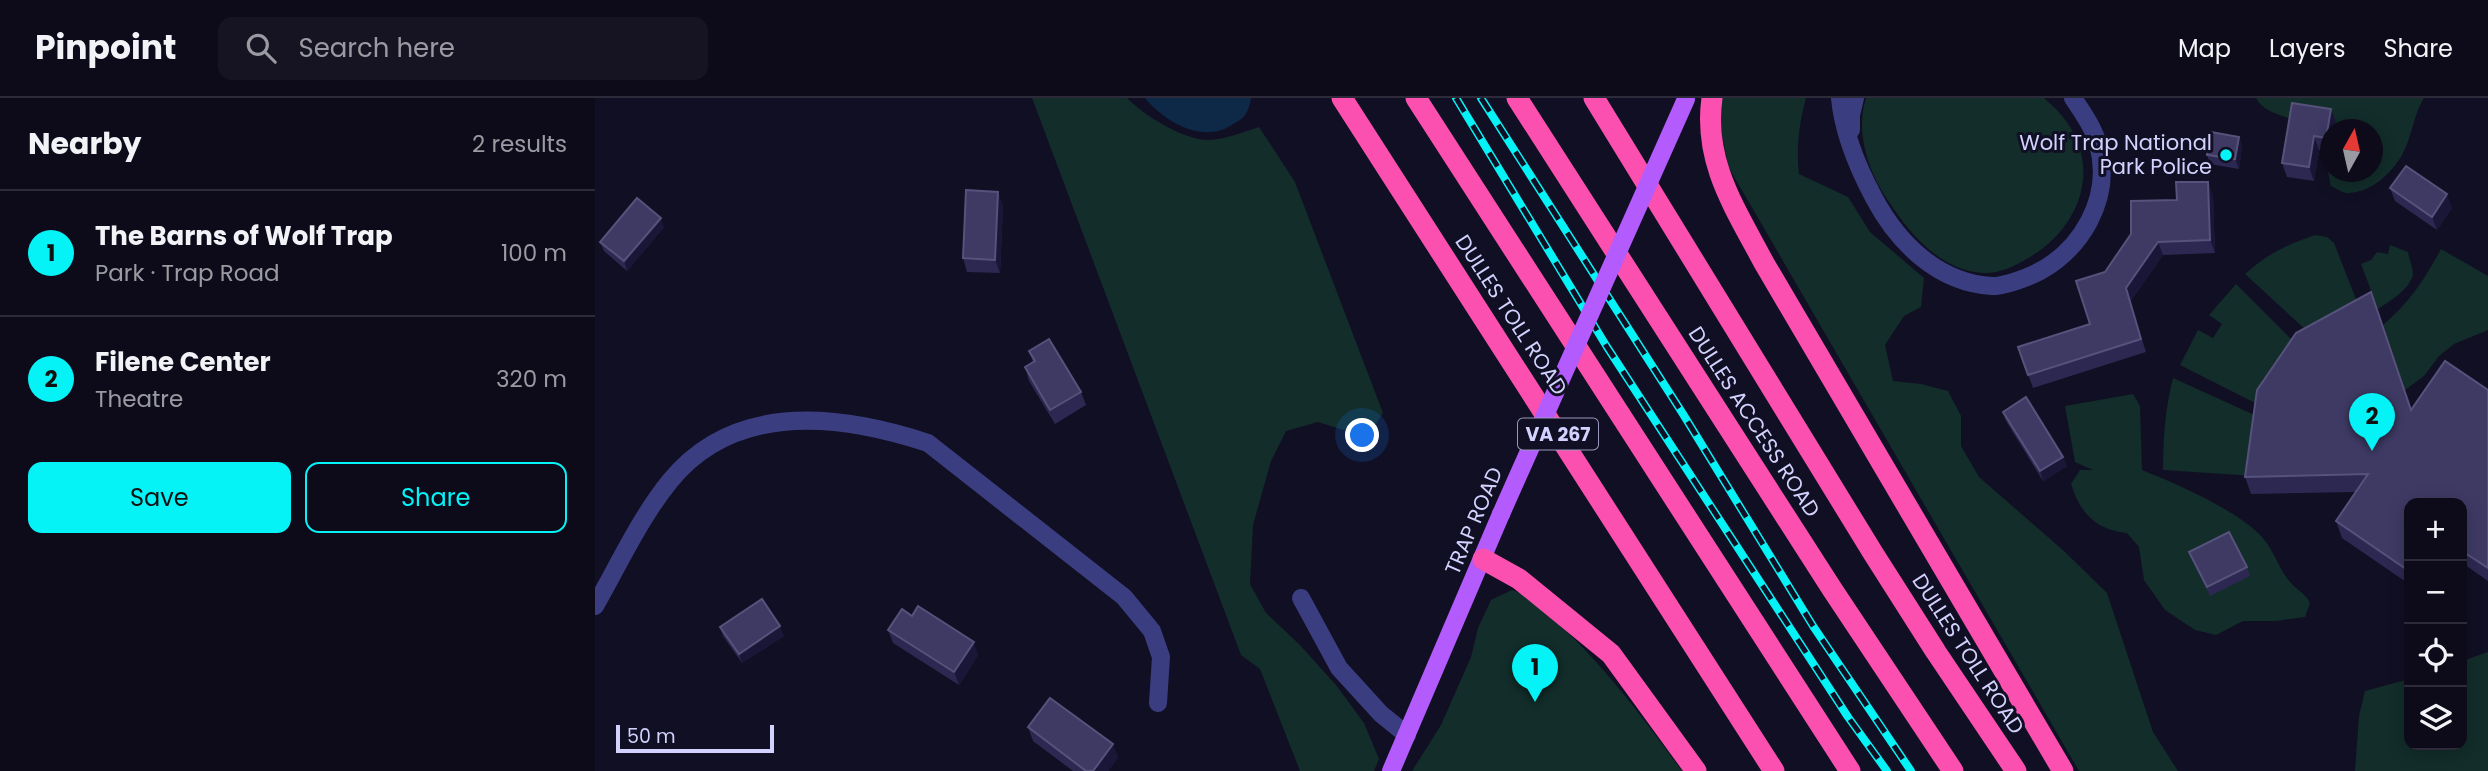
<!DOCTYPE html>
<html lang="en">
<head>
<meta charset="utf-8">
<style>
  body { margin:0; font-family:Poppins,sans-serif; background:#161423; color:#f1f3f6 }
  .controls { position:absolute; right:21px; bottom:21px; display:grid; overflow:hidden; border-radius:14px; box-shadow:0 4px 18px #0003 }
  .controls button { width:63px; height:63px; display:grid; place-items:center; padding:0; border:0; border-bottom:2px solid #2d2b39; background:#0d0b1a; color:#f1f3f6; font:35px sans-serif }
  .compass { position:absolute; left:1725px; top:21px; width:63px; height:63px; border-radius:50%; background:#0d0b1a; box-shadow:0 4px 18px #0003; rotate:8deg }
  .scale { position:absolute; left:21px; bottom:18px; width:158px; box-sizing:border-box; padding-left:7px; border:4px solid #d3d2fe; border-top:0; font-size:19px; line-height:24px; white-space:nowrap; color:#d3d2fe; -webkit-text-stroke:5px #110f23; paint-order:stroke }
  .you { position:absolute; left:768px; top:338px; width:24px; height:24px; margin:-18px; border:5px solid #fff; border-radius:50%; background:#1a73e8; box-shadow:0 0 0 10px #1a73e833 }
  .badge { display:grid; place-items:center; width:46px; height:46px; border-radius:50%; background:#05f2f7; color:#111; font-size:23px; font-weight:700 }
  .pin { position:absolute; translate:-50% -58px; filter:drop-shadow(0 2px 4px #0008) }
  .pin::after { content:''; position:absolute; top:37px; width:24px; height:21px; background:inherit; clip-path:polygon(0 0,100% 0,50% 100%) }
  .list { margin:0; padding:0; list-style:none }
  h2 { display:flex; justify-content:space-between; align-items:center; height:91px; margin:0; padding:0 28px; font-size:30px }
  h2 small { font-size:23px; font-weight:400; color:#9a9ba2 }
  .list li { display:grid; grid-template-columns:46px 1fr auto; gap:21px; align-items:center; box-sizing:border-box; height:126px; padding:0 28px; border-top:2px solid #2d2b39 }
  .list b { display:block; font-size:26px; white-space:nowrap }
  .list p { margin:0; font-size:23px; white-space:nowrap; color:#9a9ba2 }
  .list em { font-size:23px; font-style:normal; color:#9a9ba2 }
  .actions { display:flex; gap:14px; padding:21px 28px }
  .actions a { flex:1; padding:16px 0; border:2px solid #05f2f7; border-radius:14px; text-align:center; font-size:24px; color:#05f2f7 }
  .actions .main { background:#05f2f7; color:#111 }
  .icon { flex:none; width:38px; height:38px; fill:none; stroke:currentColor; stroke-width:2; stroke-linecap:round; stroke-linejoin:round }
  .map { position:relative; flex:none; width:1893px; height:673px; overflow:hidden }
  header { display:flex; align-items:center; gap:42px; box-sizing:border-box; height:98px; padding:0 35px; background:#0d0b1a; border-bottom:2px solid #2d2b39 }
  header strong { font-size:33px }
  nav { display:flex; gap:38px; margin-inline-start:auto; font-size:24px }
  .search { width:490px; height:63px; background:#161423; display:flex; align-items:center; gap:18px; box-sizing:border-box; padding:0 24px; border-radius:14px; color:#9a9ba2; font-size:26px }
  main { display:flex }
  aside { flex:1; background:#0d0b1a }
  .map>svg:first-child { display:block }
  .green { fill:#122d2a; fill-rule:evenodd }
  .water { fill:#0e2848 }
  .lines { fill:none; stroke-linecap:round; stroke-linejoin:round }
  .minor { stroke:#3b3d81; stroke-width:18 }
  .major { stroke:#b35bfc; stroke-width:18 }
  .highway { stroke:#fb50af; stroke-width:21 }
  .rail-casing { stroke:#05f2f7; stroke-width:8 }
  .rail { stroke:#110f23; stroke-width:5; stroke-dasharray:16; stroke-linecap:butt }
  .major-bridge { stroke:#b35bfc; stroke-width:18 }
  .wall { fill:#2d2851 }
  .shaded-wall { fill:#1a1637 }
  .building { fill:#3e3a64; stroke:#56527c; stroke-width:2 }
  .poi-dot { fill:#05f2f7; stroke:#110f23; stroke-width:2.5 }
  .labels { text-anchor:middle; stroke-width:6; stroke-linejoin:round; paint-order:stroke }
  .shield { fill:#110f23; stroke:#9998bc; stroke-width:2 }
  .shield-label { font-size:19px; font-weight:bold; fill:#d3d2fe }
  .poi-label { font-size:21px; fill:#d3d2fe; stroke:#110f23; text-anchor:end }
  .street-label { font-size:21px; fill:#d3d2fe; stroke:#110f23 }
</style>
</head>
<body>
<header>
<strong>Pinpoint</strong>
<div class="search"><svg class="icon" aria-label="search" viewBox="0 0 24 24"><circle cx="10" cy="10" r="6"/><path d="M15 15l6 6"/></svg>Search here</div>
<nav><a>Map</a><a>Layers</a><a>Share</a></nav>
</header>
<main>
<aside>
<h2>Nearby<small>2 results</small></h2>
<ul class="list">
<li><span class="badge">1</span><div><b>The Barns of Wolf Trap</b><p>Park · Trap Road</p></div><em>100 m</em></li>
<li><span class="badge">2</span><div><b>Filene Center</b><p>Theatre</p></div><em>320 m</em></li>
</ul>
<div class="actions"><a class="main">Save</a><a>Share</a></div>
</aside>
<div class="map">
<svg width="1893" height="673" viewBox="0 0 1893 673">
  <rect width="100%" height="100%" fill="#110f23"/>
  <g class="green">
    <path d="M437 0H532C548 17 590 43 615 42 631 41 649 34 664 29L700 84 788 315 777 332 758 335 723 324 691 333 676 363 658 427 655 486 671 515 704 546 741 587 769 625 784 661 779 673H705L665 571 646 557Z"/>
    <path d="M1127 0H1211C1204 25 1201 51 1204 76L1253 99 1275 134 1329 180 1326 209 1309 218 1290 247 1298 283 1326 286 1353 293 1366 318V348L1384 379 1469 453 1512 495 1558 634 1583 673H1484L1134 70C1129 47 1123 24 1127 0Z"/>
    <path d="M1271 0H1449C1455 6 1463 12 1468 19 1508 69 1485 129 1435 159 1417 170 1400 178 1380 174 1341 168 1312 132 1292 101 1273 73 1260 33 1271 0Z"/>
    <path d="M1661 0H1829C1820 14 1818 31 1812 46 1804 69 1778 96 1751 95 1746 94 1741 90 1736 88 1733 75 1729 44 1721 35 1705 17 1672 21 1661 0ZM1736 32H1778V74H1736Z"/>
    <path d="M1720 137 1732 139 1739 145 1768 219 1723 243 1650 176C1672 156 1693 146 1720 137Z"/>
    <path d="M1795 147 1813 154C1814 161 1818 170 1818 176 1816 190 1794 204 1783 211L1766 166 1776 162 1782 154 1793 156Z"/>
    <path d="M1846 151 1893 178V232L1859 246 1844 258 1829 278 1810 292 1788 227C1815 204 1829 182 1846 151Z"/>
    <path d="M1641 186 1707 252 1668 309 1585 267 1603 232 1618 240 1627 226 1614 217Z"/>
    <path d="M1578 280 1666 320 1659 378 1568 372C1568 341 1570 311 1578 280Z"/>
    <path d="M1538 296 1545 308 1547 372C1582 386 1642 412 1667 439 1679 452 1684 472 1696 485 1703 493 1710 495 1715 505L1710 519 1681 523H1648L1621 537 1600 532 1570 512 1549 482 1544 449 1532 435C1501 432 1485 415 1476 386L1485 372H1498L1480 364 1470 308Z"/>
    <path d="M917 492C936 498 951 513 965 527 1012 571 1049 621 1087 673H817L846 627 876 559 883 530 896 502Z"/>
    <path d="M1893 554V673H1760L1764 618 1770 593 1814 581V647H1867V563Z"/>
  </g>
  <path class="water" d="M550 0H656V1C655 6 653 13 650 17 648 21 641 24 637 27 607 46 570 24 550 0Z"/>
  <g class="lines">
    <g class="minor">
      <path d="M1245 0C1248 34 1263 70 1279 100 1303 145 1343 185 1397 188 1410 188 1425 182 1437 177 1486 155 1518 100 1503 46 1498 29 1488 15 1478 0"/>
      <path d="M1256 32V17L1260 0"/>
      <path d="M706 500 744 570 786 616 812 637"/>
      <path d="M0 508C24 466 45 420 75 383 140 303 245 316 333 345L529 499 557 533 566 559 563 605"/>
    </g>
    <path class="major" d="M796 673 906 416"/>
    <g class="highway">
      <path d="M747 0 1179 673"/>
      <path d="M821 0 1255 673"/>
      <path d="M922 0 1237 491 1358 673"/>
      <path d="M999 0 1278 455 1341 554 1421 673"/>
      <path d="M1117 0C1108 64 1140 110 1169 165L1468 673"/>
      <path d="M888 461 924 481 1016 556 1101 673"/>
    </g>
    <defs>
      <g id="rail">
        <path d="M861 0 1012 249 1253 619 1292 673"/>
        <path d="M886 0 1088 316 1218 528 1316 673"/>
      </g>
    </defs>
    <use href="#rail" class="rail-casing"/>
    <use href="#rail" class="rail"/>
    <path class="major-bridge" d="M906 416 1091 1"/>
  </g>
  <g class="wall">
    <path d="M1736 11 1741 24 1740 32H1735V53L1724 52 1719 83 1692 79 1687 65Z"/>
    <path d="M1644 39 1647 48 1644 71 1615 66 1612 57Z"/>
    <path d="M1795 90 1857 110 1842 132 1800 103Z"/>
    <path d="M1618 97 1620 155 1568 157 1535 204 1551 254 1438 290 1423 249 1495 226 1510 174Z"/>
    <path d="M408 107 405 175 372 174 368 160Z"/>
    <path d="M69 129 32 173 9 153 5 144Z"/>
    <path d="M434 253 486 294 491 307 460 326 434 283 430 269 438 264Z"/>
    <path d="M1893 292V483L1873 469 1814 405V486L1747 440 1741 423 1761 394 1656 396 1650 379 1817 311Z"/>
    <path d="M1408 314 1468 359 1472 368 1448 383 1411 323Z"/>
    <path d="M1594 454 1652 469 1655 478 1615 498 1598 464Z"/>
    <path d="M317 518 383 557 364 587 298 545 293 532Z"/>
    <path d="M125 529 189 538 147 565 128 538Z"/>
    <path d="M433 629 523 659 513 673H478L438 643Z"/>
  </g>
  <g class="shaded-wall">
    <path d="M1736 11 1741 24 1740 32H1735V52L1731 40Z"/>
    <path d="M1719 38 1724 52 1719 83 1714 69Z"/>
    <path d="M1644 39 1647 48 1644 71 1640 61Z"/>
    <path d="M1613 84 1618 97 1620 155 1615 142Z"/>
    <path d="M403 94 408 107 405 175 400 162Z"/>
    <path d="M1852 96 1857 110 1842 132 1837 119Z"/>
    <path d="M66 120 69 129 32 173 29 163Z"/>
    <path d="M1563 144 1568 157 1535 204 1551 254 1531 190Z"/>
    <path d="M1468 359 1472 368 1448 383 1445 373Z"/>
    <path d="M1867 453 1873 469 1867 478Z"/>
    <path d="M185 528 189 538 147 565 144 556Z"/>
    <path d="M379 544 383 557 364 587 359 574Z"/>
    <path d="M518 646 523 659 513 673H498Z"/>
  </g>
  <g class="building">
    <path d="M1697 5 1736 11 1731 40 1719 38 1714 69 1687 65Z"/>
    <path d="M1616 34 1644 39 1640 61 1612 57Z"/>
    <path d="M1811 68 1852 96 1837 119 1795 90Z"/>
    <path d="M1581 84H1613L1615 142 1563 144 1531 190 1546 241 1433 277 1423 249 1495 226 1481 183 1510 174 1536 136V103L1582 102Z"/>
    <path d="M371 92 403 94 400 162 368 160Z"/>
    <path d="M42 100 66 120 29 163 5 144Z"/>
    <path d="M1776 194 1816 312 1850 263 1893 292V470L1867 453V405H1814V473L1741 423 1773 376 1650 379 1662 292 1701 235Z"/>
    <path d="M454 241 486 294 455 312 430 269 440 263 434 253Z"/>
    <path d="M1431 299 1468 359 1445 373 1408 314Z"/>
    <path d="M1634 434 1652 469 1612 489 1594 454Z"/>
    <path d="M167 501 185 528 144 556 125 529Z"/>
    <path d="M323 508 379 544 359 574 293 532 307 511 317 518Z"/>
    <path d="M455 600 518 646 498 673H491L433 629Z"/>
  </g>
  <circle class="poi-dot" cx="1631" cy="57" r="7"/>
  <g class="labels">
    <rect class="shield" x="923" y="320.5" width="80" height="31" rx="5"/>
    <g class="shield-label">
      <text x="963" y="343">VA 267</text>
    </g>
    <g class="poi-label">
      <text x="1617" y="52">Wolf Trap National<tspan x="1617" dy="24">Park Police</tspan></text>
    </g>
    <g class="street-label">
      <text transform="translate(916 217) rotate(57)" y="7">DULLES TOLL ROAD</text>
      <text transform="translate(1159 324) rotate(57)" y="7">DULLES ACCESS ROAD</text>
      <text transform="translate(879 423) rotate(-67)" y="7">TRAP ROAD</text>
      <text transform="translate(1373 556) rotate(57)" y="7">DULLES TOLL ROAD</text>
    </g>
  </g>
</svg>
<div class="controls">
<button>+</button>
<button>−</button>
<button><svg class="icon" aria-label="locate" viewBox="0 0 24 24"><circle cx="12" cy="12" r="6"/><path d="M12 2v4M12 18v4M2 12h4M18 12h4"/></svg></button>
<button><svg class="icon" aria-label="layers" viewBox="0 0 24 24"><path d="M12 4l9 5-9 5-9-5zM3 14l9 5 9-5"/></svg></button>
</div>
<svg class="compass" viewBox="-18 -18 36 36"><path d="M0-13l5 13h-10z" fill="#e53935"/><path d="M0 13l5-13h-10z" fill="#9a9ba2"/></svg>
<div class="scale">50 m</div>
<div class="you"></div>
<div class="pin badge" style="left:940px;top:604px">1</div>
<div class="pin badge" style="left:1777px;top:353px">2</div>
</div>
</main>
</body>
</html>
